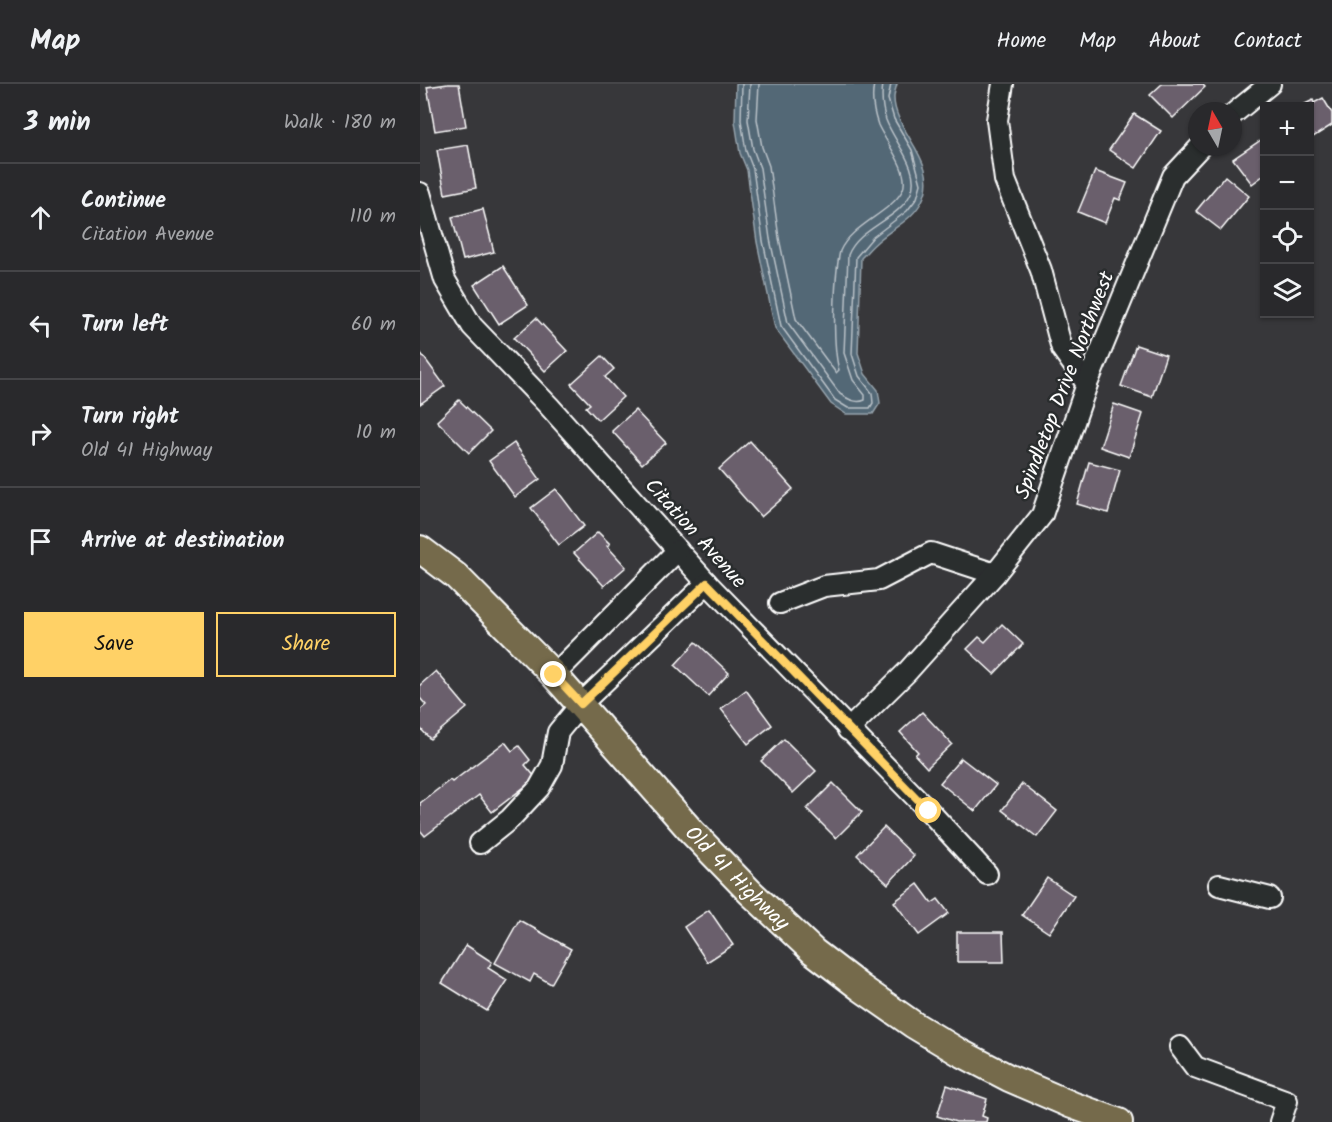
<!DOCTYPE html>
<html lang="en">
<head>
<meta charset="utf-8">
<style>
  body { margin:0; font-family:Kalam,sans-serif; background:#313134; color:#f1f3f6 }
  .controls { position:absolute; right:18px; top:18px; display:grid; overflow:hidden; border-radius:0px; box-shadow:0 2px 4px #0004 }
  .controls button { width:54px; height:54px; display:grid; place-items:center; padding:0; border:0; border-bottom:2px solid #454548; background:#29292c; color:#f1f3f6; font:30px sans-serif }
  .compass { position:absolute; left:768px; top:18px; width:54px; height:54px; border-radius:50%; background:#29292c; box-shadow:0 2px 4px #0004; rotate:351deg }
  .stop { position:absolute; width:18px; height:18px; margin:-14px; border:4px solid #ffd166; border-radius:50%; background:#fff }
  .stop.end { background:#ffd166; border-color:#fff; box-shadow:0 2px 6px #0008 }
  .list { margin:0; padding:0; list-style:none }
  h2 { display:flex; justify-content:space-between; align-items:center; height:78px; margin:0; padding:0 24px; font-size:26px }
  h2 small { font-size:20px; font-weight:400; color:#a5a6a9 }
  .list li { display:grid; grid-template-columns:39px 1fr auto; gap:18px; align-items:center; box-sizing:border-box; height:108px; padding:0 24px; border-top:2px solid #454548 }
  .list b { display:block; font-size:22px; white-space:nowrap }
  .list p { margin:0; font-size:20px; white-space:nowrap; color:#a5a6a9 }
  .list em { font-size:20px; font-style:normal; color:#a5a6a9 }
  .actions { display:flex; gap:12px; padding:18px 24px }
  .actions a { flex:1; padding:14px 0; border:2px solid #ffd166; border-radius:0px; text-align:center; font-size:21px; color:#ffd166 }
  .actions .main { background:#ffd166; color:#111 }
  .icon { flex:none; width:33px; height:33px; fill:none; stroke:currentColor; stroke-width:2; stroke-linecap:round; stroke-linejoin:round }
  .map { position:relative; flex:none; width:912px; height:1038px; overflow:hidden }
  header { display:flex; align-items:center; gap:36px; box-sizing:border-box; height:84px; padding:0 30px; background:#29292c; border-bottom:2px solid #454548 }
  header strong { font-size:28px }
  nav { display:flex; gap:33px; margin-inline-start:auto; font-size:21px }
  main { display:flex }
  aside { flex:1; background:#29292c }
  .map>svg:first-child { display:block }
  .water { fill:#526776; stroke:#97a4ad; stroke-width:1.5 }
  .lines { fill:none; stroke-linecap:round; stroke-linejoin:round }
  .shore { stroke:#bac2c8; stroke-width:1.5 }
  .building { fill:#6b5e6c; stroke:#fff; stroke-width:1.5 }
  .minor-casing { stroke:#fff; stroke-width:24 }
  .major-casing { stroke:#fff; stroke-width:30 }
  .minor { stroke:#2a2d2e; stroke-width:20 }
  .major { stroke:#746b4b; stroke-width:26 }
  .route { stroke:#ffd166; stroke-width:8 }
  .labels { text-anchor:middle; stroke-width:5; stroke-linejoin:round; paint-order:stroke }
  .street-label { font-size:21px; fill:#fff; stroke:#2a2d2e }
</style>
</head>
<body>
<header>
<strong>Map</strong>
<nav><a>Home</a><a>Map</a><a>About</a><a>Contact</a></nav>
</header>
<main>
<aside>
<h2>3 min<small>Walk · 180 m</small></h2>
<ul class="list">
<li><svg class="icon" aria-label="ahead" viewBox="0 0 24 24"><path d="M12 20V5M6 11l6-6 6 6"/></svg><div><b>Continue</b><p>Citation Avenue</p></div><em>110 m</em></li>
<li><svg class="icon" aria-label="left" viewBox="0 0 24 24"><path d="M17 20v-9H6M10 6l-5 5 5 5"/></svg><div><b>Turn left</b></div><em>60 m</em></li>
<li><svg class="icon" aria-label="right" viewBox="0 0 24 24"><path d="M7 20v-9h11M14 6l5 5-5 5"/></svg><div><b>Turn right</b><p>Old 41 Highway</p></div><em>10 m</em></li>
<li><svg class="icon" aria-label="arrive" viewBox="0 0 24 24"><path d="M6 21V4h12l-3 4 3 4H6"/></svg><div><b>Arrive at destination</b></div></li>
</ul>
<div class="actions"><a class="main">Save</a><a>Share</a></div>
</aside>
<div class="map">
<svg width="912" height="1038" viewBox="0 0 912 1038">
  <rect width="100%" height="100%" fill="#37373a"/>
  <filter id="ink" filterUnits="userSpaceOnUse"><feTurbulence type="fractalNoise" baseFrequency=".0167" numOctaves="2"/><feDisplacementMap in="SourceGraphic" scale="12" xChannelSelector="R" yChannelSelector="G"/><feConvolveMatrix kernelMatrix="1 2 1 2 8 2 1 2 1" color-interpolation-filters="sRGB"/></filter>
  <g filter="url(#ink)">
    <path class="water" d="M316 0H477C476 4 474 9 474 14 474 48 522 79 502 117 493 135 473 144 458 157 452 162 447 168 441 174L438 269 445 290 458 306 460 319 453 330H426L411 320 355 244 337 158 327 86 320 69 315 37Z"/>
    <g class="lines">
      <g class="shore">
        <path d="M322 0 321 36 326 67 333 85 343 157 361 242 415 316 428 324H450L453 319 452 309 439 292 432 270 436 173 453 153 487 127 497 114 501 100 492 66 474 35 468 15 471 0"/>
        <path d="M330 0 328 36 333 65 340 84 350 155 368 239 420 310C428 315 436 320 445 316V311L433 296 424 269 428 171C439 143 479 136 491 109 501 85 474 58 466 36 462 24 461 13 463 0"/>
        <path d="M339 0 337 35 342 63 349 82 359 154 376 235 416 289 419 286C412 260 414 194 420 167 432 140 473 128 483 105 490 87 465 57 458 41 453 27 451 14 454 0"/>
      </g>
    </g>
    <g class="building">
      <path d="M28 0H39L46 42 15 47 7 3Z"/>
      <path d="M742 0H782L785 3 753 34 730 11Z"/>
      <path d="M903 14 912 29V41L890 55V22H881L893 16 894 19Z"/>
      <path d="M714 30 741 47 716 84 689 66Z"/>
      <path d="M844 54V91L832 100 813 75Z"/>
      <path d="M48 61 56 104 25 110 17 66Z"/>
      <path d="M675 87 707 99 700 116 695 114 685 139 658 128Z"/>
      <path d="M805 92 829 112 801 146 776 127Z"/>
      <path d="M63 125 74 168 43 176 32 133Z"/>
      <path d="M83 182 108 221 79 240 54 201Z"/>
      <path d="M116 234 147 267 125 287 94 254Z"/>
      <path d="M716 261 746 271 732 313 701 302Z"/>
      <path d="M0 268 25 302 0 320Z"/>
      <path d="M182 272 194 285 185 293 203 313 178 336 166 323 170 320 151 300Z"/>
      <path d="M39 316 71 347 49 369 17 337Z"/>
      <path d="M694 320 723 330 709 373 680 363Z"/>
      <path d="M215 326 246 359 222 380 192 347Z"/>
      <path d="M330 357 373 405 341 433 299 385Z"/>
      <path d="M94 359 120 395 95 413 69 377Z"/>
      <path d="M669 378 700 386 688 429 657 420Z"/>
      <path d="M136 405 164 442 139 461 111 424Z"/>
      <path d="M178 448 190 460 187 462 206 483 184 502 154 469Z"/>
      <path d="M582 540 603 560 574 590 547 565 559 553 565 558Z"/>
      <path d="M276 558 309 589 288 612 255 581Z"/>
      <path d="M16 587 47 624 10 655 0 644V626L6 621 0 614V601Z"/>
      <path d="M326 606 352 641 328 660 301 625Z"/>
      <path d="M502 628 532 660 507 684 495 671 498 668 480 648Z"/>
      <path d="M364 655 396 687 373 709 341 677Z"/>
      <path d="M85 658 92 667 99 662 110 676 105 681 116 694 72 728 59 711 5 752 0 746V719L30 696 32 698Z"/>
      <path d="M541 674 576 701 555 727 520 699Z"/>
      <path d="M413 699 442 728 416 754 387 725Z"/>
      <path d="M602 700 637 727 617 753 582 726Z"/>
      <path d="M464 743 494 772 468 800 437 771Z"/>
      <path d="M627 794 654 812 629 849 602 831Z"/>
      <path d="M498 800 512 819 518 815 529 829 499 851 474 818Z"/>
      <path d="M289 826 313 861 287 878 264 843Z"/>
      <path d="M99 836 151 865 131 900 114 890 110 898 75 879Z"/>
      <path d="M537 848H583L584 878H537Z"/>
      <path d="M46 861 72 878 68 884 87 896 67 927 22 899Z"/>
      <path d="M527 1001 567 1015 562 1032 567 1034 566 1038H536L517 1032Z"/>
    </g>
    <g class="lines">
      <defs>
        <g id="minor">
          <path d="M583 0 577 36 585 96 621 186 642 265 667 300"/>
          <path d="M813 30 850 0"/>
          <path d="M0 109 25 196 52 242 129 322 287 499 509 727 567 790"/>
          <path d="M360 519 404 502 459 496 511 469 575 490"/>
          <path d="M134 591 258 466"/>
          <path d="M428 646 487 588 575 490 622 431 667 300 753 92 780 63"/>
          <path d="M60 759 90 735 119 704 132 681 138 648 161 620 287 499"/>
          <path d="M799 801 850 814"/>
          <path d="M760 963 775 983 867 1017 860 1038"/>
        </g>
        <g id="major">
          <path id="s1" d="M0 465 36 492 134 591 272 748 330 808 394 868 441 904 494 941 539 968 589 994 652 1021 699 1038"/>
        </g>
      </defs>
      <use href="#minor" class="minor-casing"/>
      <use href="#major" class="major-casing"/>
      <use href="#minor" class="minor"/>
      <use href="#major" class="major"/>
    </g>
  </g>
  <g class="lines" filter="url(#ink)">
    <path class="route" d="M134 591 161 620 287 499 509 727"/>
  </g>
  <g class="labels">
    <g class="street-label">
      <text transform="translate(644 301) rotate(-69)" y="7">Spindletop Drive Northwest</text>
      <text transform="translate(276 449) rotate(48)" y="7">Citation Avenue</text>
      <text dy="7" stroke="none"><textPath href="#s1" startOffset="458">Old 41 Highway</textPath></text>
    </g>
  </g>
</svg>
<div class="controls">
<button>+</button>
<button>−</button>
<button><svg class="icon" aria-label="locate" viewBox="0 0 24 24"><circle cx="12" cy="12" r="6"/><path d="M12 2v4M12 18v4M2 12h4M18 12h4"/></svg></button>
<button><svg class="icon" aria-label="layers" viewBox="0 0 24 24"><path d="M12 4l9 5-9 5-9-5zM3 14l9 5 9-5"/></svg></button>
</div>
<svg class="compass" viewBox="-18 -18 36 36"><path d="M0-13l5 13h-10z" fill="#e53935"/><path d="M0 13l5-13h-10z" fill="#a5a6a9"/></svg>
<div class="stop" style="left:509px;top:727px"></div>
<div class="stop end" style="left:134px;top:591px"></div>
</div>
</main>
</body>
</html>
